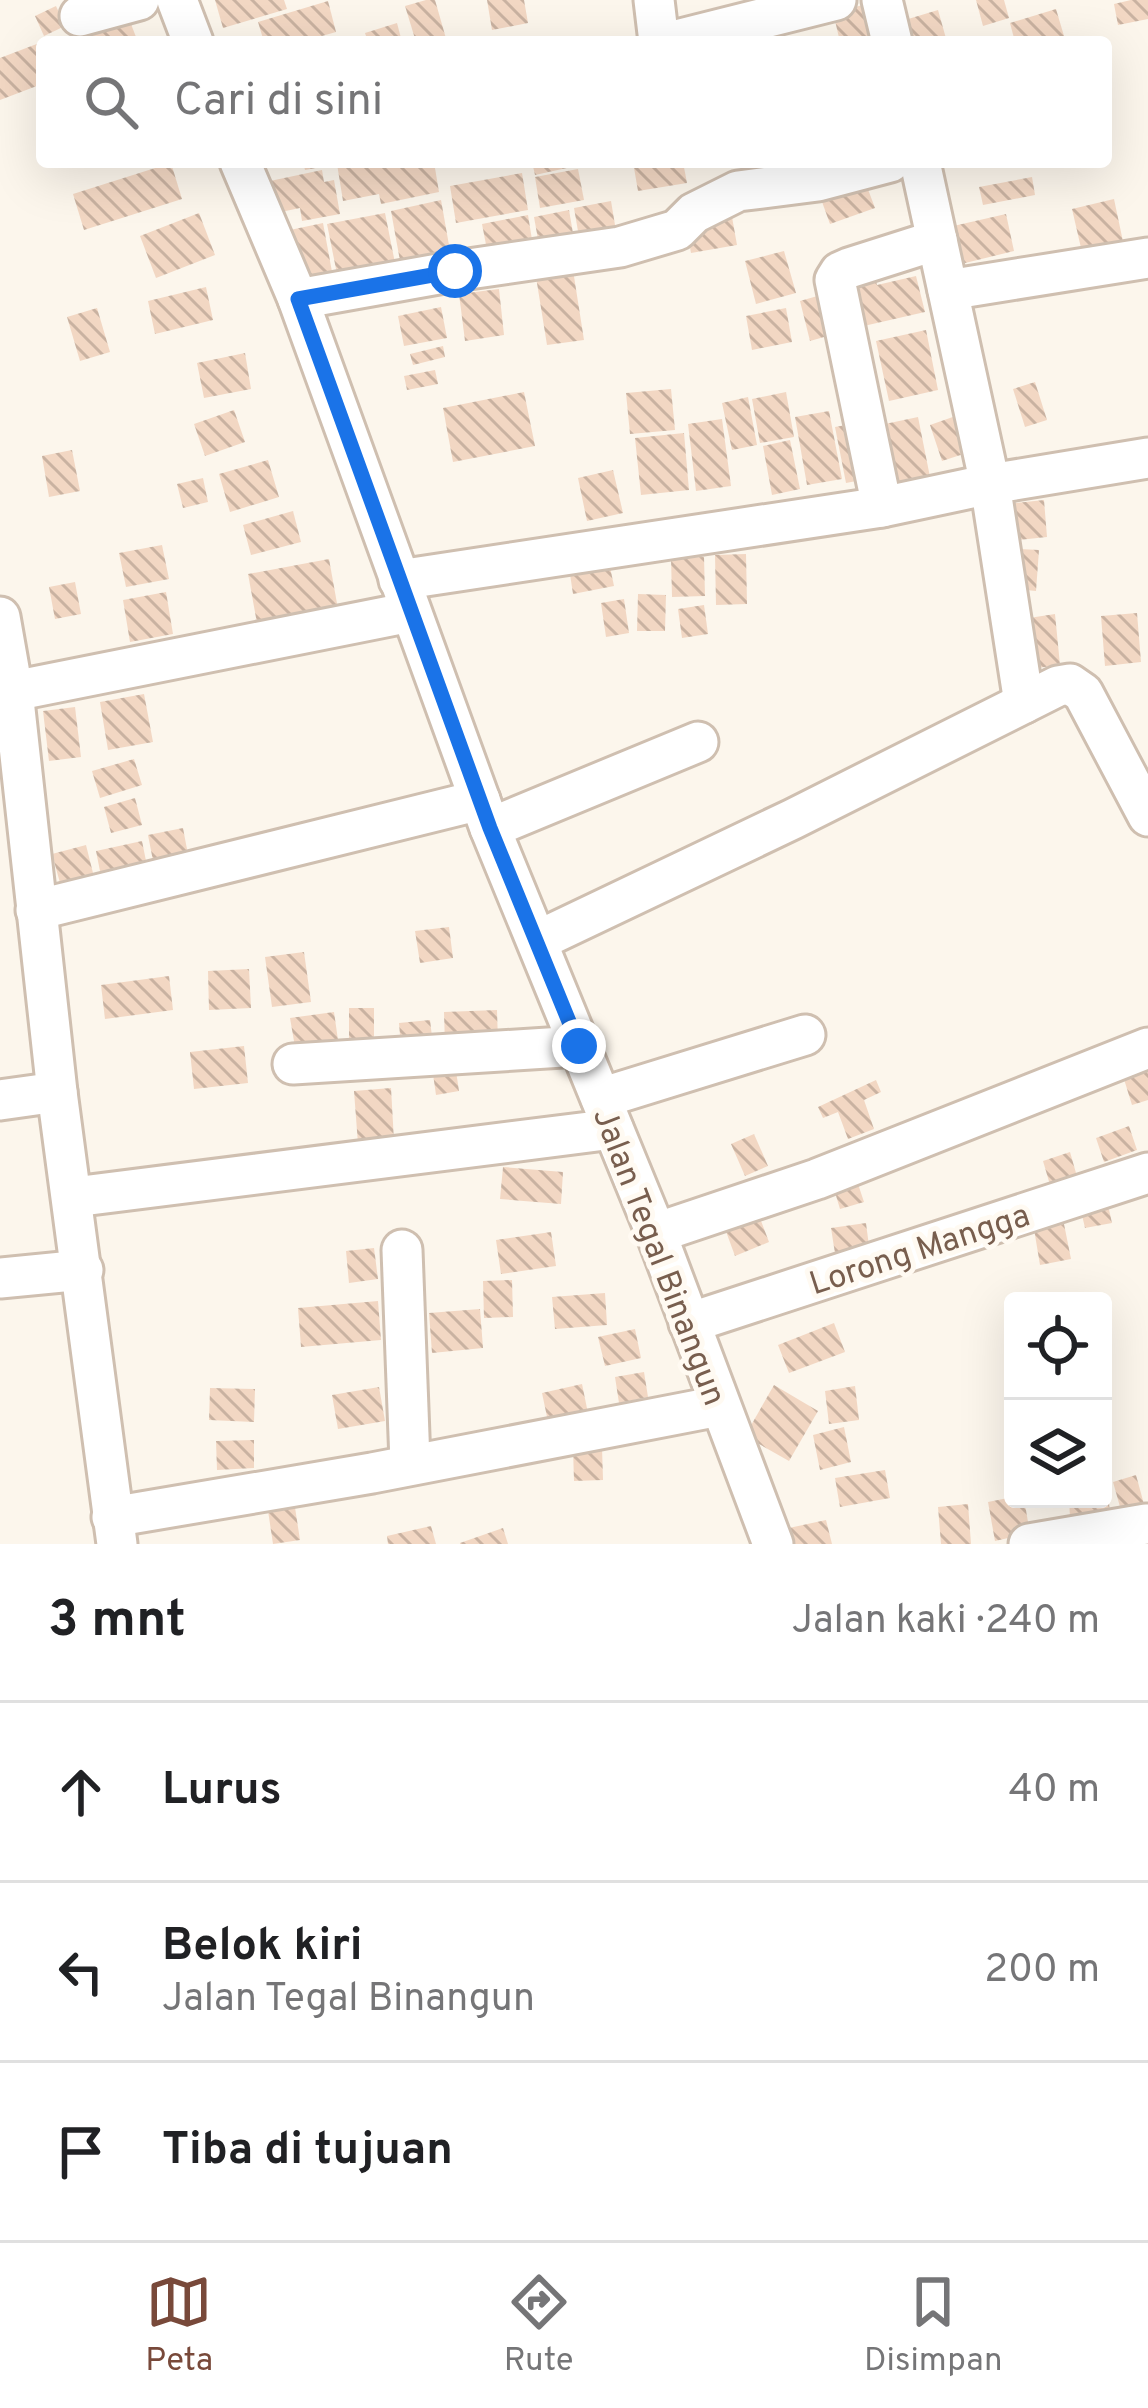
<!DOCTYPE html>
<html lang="id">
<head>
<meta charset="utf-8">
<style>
  body { margin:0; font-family:Overpass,sans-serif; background:#f2f2f2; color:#202124 }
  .controls { position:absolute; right:36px; bottom:36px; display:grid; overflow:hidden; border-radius:12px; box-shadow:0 12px 48px #0002 }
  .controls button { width:108px; height:108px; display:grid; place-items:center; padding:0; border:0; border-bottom:3px solid #e0e0e0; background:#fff; color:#202124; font:60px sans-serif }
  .stop { position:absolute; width:36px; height:36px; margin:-27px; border:9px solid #1a73e8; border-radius:50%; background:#fff }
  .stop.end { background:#1a73e8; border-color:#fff; box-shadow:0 3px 12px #0008 }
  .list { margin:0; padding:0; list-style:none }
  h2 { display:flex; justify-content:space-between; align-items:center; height:156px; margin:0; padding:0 48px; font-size:51px }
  h2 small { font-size:39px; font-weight:400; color:#757577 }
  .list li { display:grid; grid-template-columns:78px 1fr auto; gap:36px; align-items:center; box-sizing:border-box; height:180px; padding:0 48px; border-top:3px solid #e0e0e0 }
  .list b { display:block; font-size:45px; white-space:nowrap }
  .list p { margin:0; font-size:39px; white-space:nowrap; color:#757577 }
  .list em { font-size:39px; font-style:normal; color:#757577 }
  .icon { flex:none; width:66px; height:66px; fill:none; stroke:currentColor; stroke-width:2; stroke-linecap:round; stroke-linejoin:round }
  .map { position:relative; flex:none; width:1148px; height:1544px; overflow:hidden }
  .search { position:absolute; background:#fff; box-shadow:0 12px 48px #0002; left:36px; right:36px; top:36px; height:132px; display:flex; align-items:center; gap:30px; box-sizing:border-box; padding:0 42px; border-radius:12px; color:#757577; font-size:45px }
  .sheet { height:696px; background:#fff }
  nav { display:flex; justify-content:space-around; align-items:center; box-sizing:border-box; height:168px; border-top:3px solid #e0e0e0; background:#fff; font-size:33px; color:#757577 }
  nav a { display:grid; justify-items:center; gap:6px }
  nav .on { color:#78493a }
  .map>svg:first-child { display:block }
  .building { fill:url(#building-back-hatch) }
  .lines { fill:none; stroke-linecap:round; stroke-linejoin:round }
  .minor-casing { stroke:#cfbfb0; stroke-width:45 }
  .minor { stroke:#fff; stroke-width:39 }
  .route { stroke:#1a73e8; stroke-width:15 }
  .labels { text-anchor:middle; stroke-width:10; stroke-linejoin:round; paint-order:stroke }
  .street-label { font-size:33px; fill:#785e4e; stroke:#fffaf2 }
</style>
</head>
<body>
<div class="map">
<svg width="1148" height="1544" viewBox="0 0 1148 1544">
  <defs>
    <pattern id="building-back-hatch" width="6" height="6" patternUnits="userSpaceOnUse" patternTransform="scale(3)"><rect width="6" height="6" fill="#f2d7c3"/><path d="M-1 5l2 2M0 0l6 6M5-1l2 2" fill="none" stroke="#c9b2a1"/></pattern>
  </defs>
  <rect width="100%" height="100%" fill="#fcf6ec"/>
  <g class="building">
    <path d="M215 0H284L287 9 223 28Z"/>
    <path d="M426 0H435L447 42H416L405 6Z"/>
    <path d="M487 0H524L528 23 492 30Z"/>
    <path d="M976 0H1004L1009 18 983 26Z"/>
    <path d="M1131 0H1148V19L1118 25 1114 4Z"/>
    <path d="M328 1 336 32 301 42H264L258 22Z"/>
    <path d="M872 3 882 42H840L833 12Z"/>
    <path d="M56 6 65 26 44 36 35 16Z"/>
    <path d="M1056 9 1064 36 1044 42H1015L1010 23Z"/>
    <path d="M938 10 947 42H900L895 23Z"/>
    <path d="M127 14 138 42H77L74 35Z"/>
    <path d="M397 23 402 42H368L365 33Z"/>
    <path d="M42 42V84L0 100V58Z"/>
    <path d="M303 162H434L439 192 381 204 379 194 343 201 337 164 305 170Z"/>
    <path d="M532 162H584L585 164 535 175Z"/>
    <path d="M633 162H683L687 183 638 191Z"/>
    <path d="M171 163 182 199 84 230 73 194Z"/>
    <path d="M578 169 584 200 540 208 535 177Z"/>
    <path d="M322 170 324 182 334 180 340 214 302 221 300 208 276 213 270 181Z"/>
    <path d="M522 173 528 210 456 223 450 186Z"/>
    <path d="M1032 177 1035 195 983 205 979 187Z"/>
    <path d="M866 184 875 208 830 224 821 199Z"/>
    <path d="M1114 199 1125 251 1084 261 1072 209Z"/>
    <path d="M441 200 452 262 402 272 391 211Z"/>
    <path d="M611 201 616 231 579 237 574 208Z"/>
    <path d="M569 210 574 239 539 245 534 217Z"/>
    <path d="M199 213 215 255 156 278 140 236Z"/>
    <path d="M385 213 396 268 338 279 327 224Z"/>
    <path d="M1006 214 1014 251 957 265 949 227Z"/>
    <path d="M528 215 533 246 488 255 482 224Z"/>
    <path d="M732 217 737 245 691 253 686 225Z"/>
    <path d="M323 223 333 277 301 284 290 230Z"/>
    <path d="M784 251 796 293 756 304 745 261Z"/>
    <path d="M872 266 877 285 916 276 925 312 855 328 842 273Z"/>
    <path d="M573 270 584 340 547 345 536 277Z"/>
    <path d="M206 287 213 320 155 334 148 301Z"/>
    <path d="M499 289 504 335 465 341 459 294Z"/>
    <path d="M828 293 838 333 810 341 800 301Z"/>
    <path d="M441 307 447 338 404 346 398 316Z"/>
    <path d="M97 308 110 352 80 361 67 317Z"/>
    <path d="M786 308 792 342 752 350 746 316Z"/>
    <path d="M926 330 938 390 889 401 876 341Z"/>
    <path d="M443 346 445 357 413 365 410 354Z"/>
    <path d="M245 353 251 389 204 398 197 363Z"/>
    <path d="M435 370 438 384 407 390 404 376Z"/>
    <path d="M1035 382 1047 420 1025 427 1013 389Z"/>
    <path d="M671 389 675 430 630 434 626 393Z"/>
    <path d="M524 392 535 446 453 462 443 408Z"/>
    <path d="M786 392 794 437 760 443 752 399Z"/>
    <path d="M748 397 757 445 732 450 722 403Z"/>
    <path d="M234 410 245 442 205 456 194 424Z"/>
    <path d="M829 411 842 479 807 485 795 417Z"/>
    <path d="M967 412 979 449 942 461 930 425Z"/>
    <path d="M918 417 930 477 897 484 885 424Z"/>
    <path d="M722 419 731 486 696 491 688 424Z"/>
    <path d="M862 422 872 478 846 483 835 427Z"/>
    <path d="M684 433 689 490 641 495 635 438Z"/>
    <path d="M790 440 800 489 772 495 763 446Z"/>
    <path d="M72 450 80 491 49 497 42 456Z"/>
    <path d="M268 460 279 497 230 512 219 474Z"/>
    <path d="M613 470 623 513 587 521 578 478Z"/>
    <path d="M203 478 208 502 183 508 177 484Z"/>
    <path d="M1044 500 1047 537 1010 541 1007 504Z"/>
    <path d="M293 511 301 542 251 555 243 525Z"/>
    <path d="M162 545 169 579 126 587 119 553Z"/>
    <path d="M1019 549 1039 550 1036 591 1016 589Z"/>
    <path d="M746 554 747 604 716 605 715 555Z"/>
    <path d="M704 557 705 596 672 597 671 558Z"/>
    <path d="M329 559 338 609 257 623 248 574Z"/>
    <path d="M610 567 614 586 573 594 570 574Z"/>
    <path d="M75 582 81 614 55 619 49 587Z"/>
    <path d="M166 592 173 634 130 642 123 600Z"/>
    <path d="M638 594 666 595 665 631H637Z"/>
    <path d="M624 599 629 633 606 637 601 603Z"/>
    <path d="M704 605 708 634 682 638 678 609Z"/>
    <path d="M1137 613 1141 662 1105 666 1101 616Z"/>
    <path d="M1055 614 1060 665 1037 668 1033 633 1018 636 1016 620Z"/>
    <path d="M144 694 153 742 108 750 100 702Z"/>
    <path d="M75 707 81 757 49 761 43 711Z"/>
    <path d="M134 759 142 785 100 798 92 771Z"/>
    <path d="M135 798 142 825 111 833 104 807Z"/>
    <path d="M183 828 190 865 155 871 148 835Z"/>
    <path d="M142 841 148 871 102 881 96 851Z"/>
    <path d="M86 845 95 881 62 890 52 854Z"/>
    <path d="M449 927 453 958 420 963 415 931Z"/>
    <path d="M304 952 311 1002 272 1007 265 957Z"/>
    <path d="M249 969 251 1008 209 1010 208 971Z"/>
    <path d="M169 976 173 1010 105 1019 101 985Z"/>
    <rect x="349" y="1008" width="25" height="35"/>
    <path d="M497 1010 498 1043 445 1045 444 1012Z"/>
    <path d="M334 1012 338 1040 295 1047 290 1018Z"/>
    <path d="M430 1020 433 1045 401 1048 399 1023Z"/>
    <path d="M244 1046 248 1083 194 1089 190 1052Z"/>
    <path d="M1148 1067V1100L1132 1105 1123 1076Z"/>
    <path d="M456 1071 459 1091 436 1095 433 1074Z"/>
    <path d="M876 1080 881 1092 864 1100 874 1129 848 1139 838 1112 823 1118 818 1107Z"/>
    <path d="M391 1088 394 1141 358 1144 354 1091Z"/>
    <path d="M1129 1126 1137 1150 1104 1162 1096 1138Z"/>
    <path d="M754 1134 768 1166 745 1176 731 1144Z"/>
    <path d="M1070 1152 1080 1187 1053 1195 1043 1161Z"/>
    <path d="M503 1167 563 1172 561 1204 500 1199Z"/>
    <path d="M854 1172 864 1202 840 1209 831 1179Z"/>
    <path d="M1106 1196 1112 1223 1085 1228 1079 1202Z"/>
    <path d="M758 1213 769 1242 735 1256 724 1226Z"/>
    <path d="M866 1223 871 1262 837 1266 831 1228Z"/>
    <path d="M1064 1224 1071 1259 1040 1265 1034 1229Z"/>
    <path d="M551 1232 556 1266 501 1274 496 1240Z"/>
    <path d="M374 1248 378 1279 349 1283 346 1251Z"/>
    <path d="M512 1280 513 1317 484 1318 483 1281Z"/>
    <path d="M605 1293 607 1325 555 1329 552 1297Z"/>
    <path d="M378 1301 381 1340 301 1347 298 1308Z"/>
    <path d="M480 1309 483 1348 432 1353 429 1313Z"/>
    <path d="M834 1323 845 1352 789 1373 778 1345Z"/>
    <path d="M635 1329 641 1358 605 1366 598 1337Z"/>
    <path d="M644 1372 648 1397 619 1403 615 1377Z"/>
    <path d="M582 1384 590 1423 550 1431 542 1393Z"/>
    <path d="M774 1385 818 1411 789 1461 745 1436Z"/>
    <path d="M855 1386 859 1420 829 1424 825 1391Z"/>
    <path d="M379 1387 385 1421 338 1429 332 1395Z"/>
    <path d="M210 1388 255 1389 254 1422 209 1420Z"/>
    <path d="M844 1427 851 1462 820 1470 813 1435Z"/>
    <path d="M254 1440V1468L217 1470 216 1441Z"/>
    <path d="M602 1448 603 1480 574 1481 573 1449Z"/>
    <path d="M885 1470 890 1498 840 1507 835 1478Z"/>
    <path d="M1103 1473H1106L1110 1513 1070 1517 1069 1499H1103Z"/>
    <path d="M1136 1475 1145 1508 1122 1514 1113 1482Z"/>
    <path d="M1013 1497 1024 1499 1030 1533 995 1541 988 1502Z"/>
    <path d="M294 1501 300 1540 273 1544 267 1504Z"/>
    <path d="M968 1504 971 1544H941L938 1507Z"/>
    <path d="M826 1520 832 1544H792L789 1528Z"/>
    <path d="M431 1526 436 1544H388L387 1536Z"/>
    <path d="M503 1528 508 1544H460V1543Z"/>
  </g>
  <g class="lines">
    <defs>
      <g id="minor">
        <path d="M177 0 193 42"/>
        <path d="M654 0 659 42"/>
        <path d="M882 0 892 42"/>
        <path d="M80 16 139 0"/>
        <path d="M669 42 836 0"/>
        <path d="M240 162 298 299 490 828 656 1233 773 1544"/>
        <path d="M920 162 990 484 1024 703"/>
        <path d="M948 290 1148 258"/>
        <path d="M298 299 455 271 620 247 677 230 694 213 738 191 818 181 890 162"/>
        <path d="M882 507 835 280 840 272 849 268 937 240"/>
        <path d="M399 580 882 507 990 484 1148 458"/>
        <path d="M0 617 13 691 57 1092 117 1544"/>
        <path d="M13 691 410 612"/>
        <path d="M490 828 698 742"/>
        <path d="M36 910 480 800"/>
        <path d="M537 941 793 819 1058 686 1070 684 1083 693 1148 816"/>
        <path d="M293 1064 579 1046"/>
        <path d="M601 1098 805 1035"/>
        <path d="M0 1100 57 1092"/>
        <path d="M74 1197 613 1129"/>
        <path d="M656 1233 817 1179 1148 1048"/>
        <path d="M402 1250 410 1462"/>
        <path d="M0 1278 83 1270"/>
        <path d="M689 1323 1148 1173"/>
        <path d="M112 1517 372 1473 719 1406"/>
        <path d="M1029 1544 1146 1524"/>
      </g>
    </defs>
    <use href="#minor" class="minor-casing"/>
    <use href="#minor" class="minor"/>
  </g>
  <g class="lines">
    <path class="route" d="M455 271 298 299 490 828 579 1046"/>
  </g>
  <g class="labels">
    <g class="street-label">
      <text transform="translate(919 1248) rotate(-18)" y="12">Lorong Mangga</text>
      <text transform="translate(661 1256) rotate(69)" y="12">Jalan Tegal Binangun</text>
    </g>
  </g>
</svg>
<div class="controls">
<button><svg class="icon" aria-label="locate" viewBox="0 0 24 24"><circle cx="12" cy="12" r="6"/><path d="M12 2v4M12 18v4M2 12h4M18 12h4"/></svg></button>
<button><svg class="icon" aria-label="layers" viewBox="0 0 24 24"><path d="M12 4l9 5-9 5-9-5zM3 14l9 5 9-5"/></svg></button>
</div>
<div class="stop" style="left:455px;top:271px"></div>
<div class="stop end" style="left:579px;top:1046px"></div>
<div class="search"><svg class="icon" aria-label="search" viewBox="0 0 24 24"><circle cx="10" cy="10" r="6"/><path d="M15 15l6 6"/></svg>Cari di sini</div>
</div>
<section class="sheet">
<h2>3 mnt<small>Jalan kaki · 240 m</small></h2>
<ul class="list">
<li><svg class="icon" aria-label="ahead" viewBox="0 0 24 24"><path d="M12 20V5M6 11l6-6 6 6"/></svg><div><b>Lurus</b></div><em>40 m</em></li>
<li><svg class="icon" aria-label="left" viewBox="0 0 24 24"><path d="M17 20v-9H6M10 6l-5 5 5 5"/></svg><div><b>Belok kiri</b><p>Jalan Tegal Binangun</p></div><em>200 m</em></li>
<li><svg class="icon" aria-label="arrive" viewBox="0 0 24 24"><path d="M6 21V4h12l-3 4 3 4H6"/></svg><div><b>Tiba di tujuan</b></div></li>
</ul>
</section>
<nav>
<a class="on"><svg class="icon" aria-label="map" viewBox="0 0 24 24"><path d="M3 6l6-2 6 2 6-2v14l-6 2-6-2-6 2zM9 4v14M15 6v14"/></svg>Peta</a>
<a><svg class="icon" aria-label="directions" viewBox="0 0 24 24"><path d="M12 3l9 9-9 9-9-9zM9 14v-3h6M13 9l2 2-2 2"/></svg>Rute</a>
<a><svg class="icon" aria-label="saved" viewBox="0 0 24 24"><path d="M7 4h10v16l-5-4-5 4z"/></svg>Disimpan</a>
</nav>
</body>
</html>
